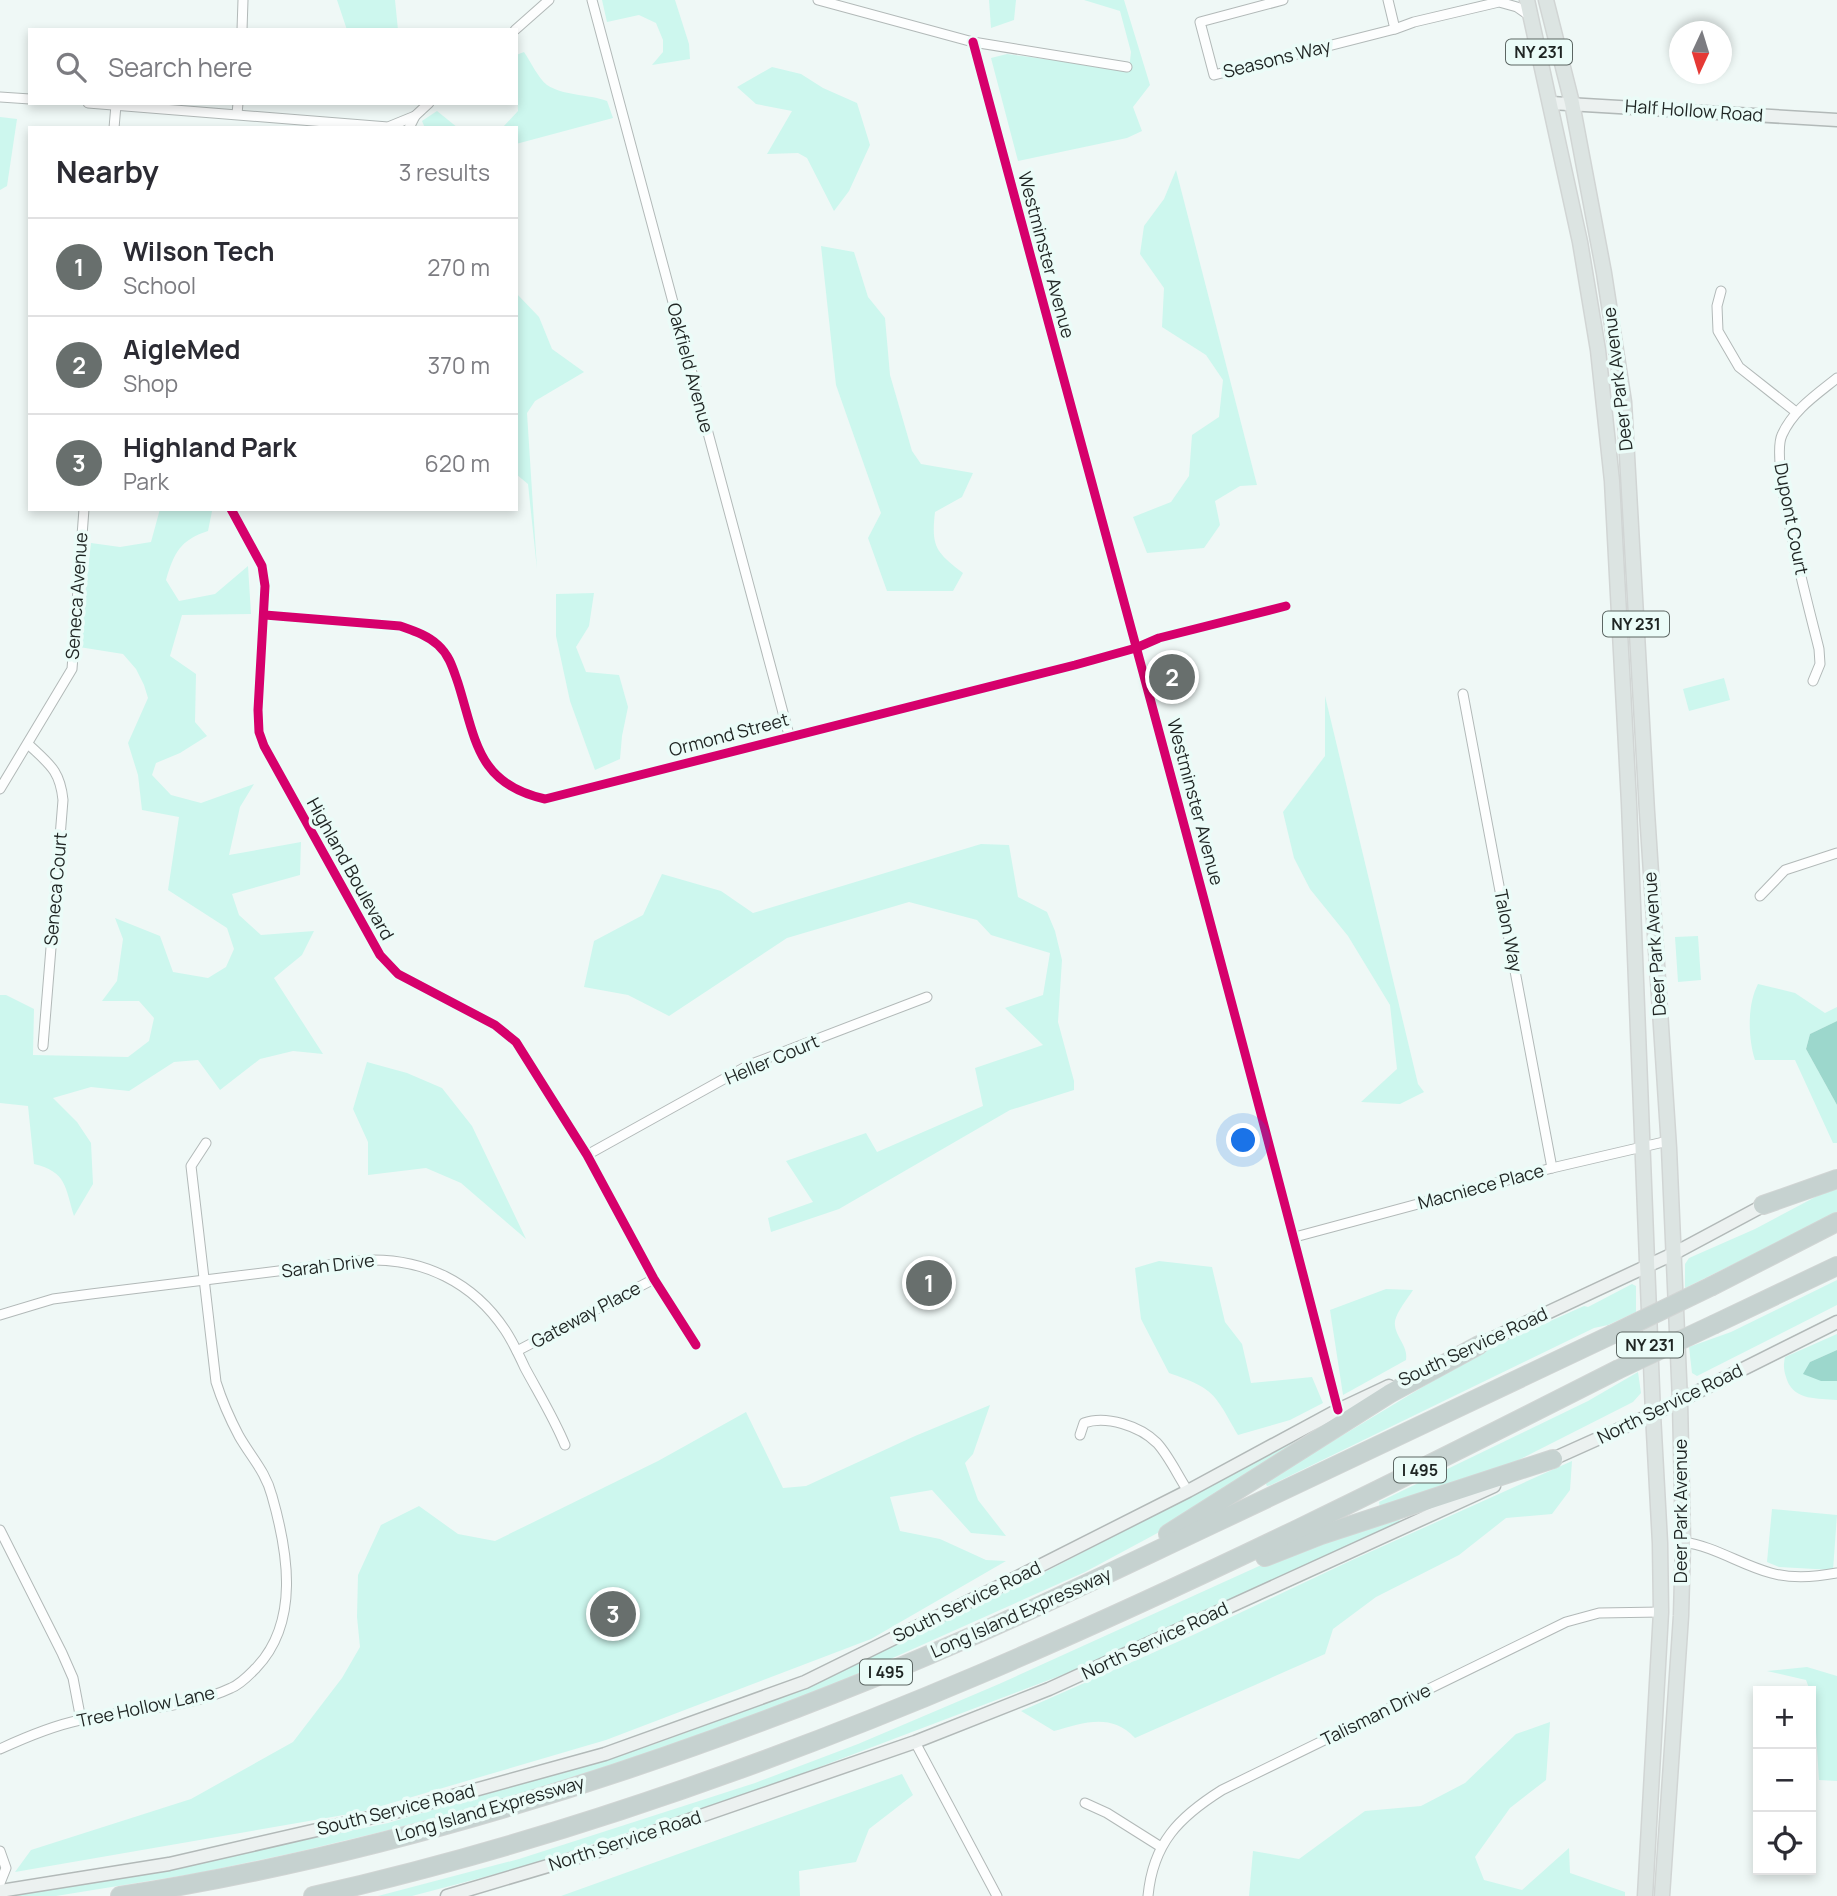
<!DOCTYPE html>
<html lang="en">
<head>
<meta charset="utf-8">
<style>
  body { margin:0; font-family:Manrope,sans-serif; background:#f7f7f7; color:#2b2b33 }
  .controls { position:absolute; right:21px; bottom:21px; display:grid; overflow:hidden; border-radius:0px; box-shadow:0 4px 10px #0003 }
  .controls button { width:63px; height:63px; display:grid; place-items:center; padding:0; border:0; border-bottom:2px solid #e1e1e2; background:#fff; color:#2b2b33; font:35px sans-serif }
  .compass { position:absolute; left:1669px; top:21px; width:63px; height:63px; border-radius:50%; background:#fff; box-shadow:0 4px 10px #0003; rotate:184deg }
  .you { position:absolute; left:1244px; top:1141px; width:24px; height:24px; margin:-18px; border:5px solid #fff; border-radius:50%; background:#1a73e8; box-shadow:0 0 0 10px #1a73e833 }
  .badge { display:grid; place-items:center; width:46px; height:46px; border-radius:50%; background:#686f6d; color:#fff; font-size:23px; font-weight:700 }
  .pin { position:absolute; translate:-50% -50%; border:4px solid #fff; box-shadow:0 2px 7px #0006 }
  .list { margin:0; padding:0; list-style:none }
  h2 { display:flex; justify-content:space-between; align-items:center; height:91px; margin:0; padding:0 28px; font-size:30px }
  h2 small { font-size:23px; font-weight:400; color:#7c7c81 }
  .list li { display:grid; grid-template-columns:46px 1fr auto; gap:21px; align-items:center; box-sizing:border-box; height:98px; padding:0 28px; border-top:2px solid #e1e1e2 }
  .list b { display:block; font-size:26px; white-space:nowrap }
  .list p { margin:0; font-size:23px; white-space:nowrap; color:#7c7c81 }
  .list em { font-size:23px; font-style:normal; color:#7c7c81 }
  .icon { flex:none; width:38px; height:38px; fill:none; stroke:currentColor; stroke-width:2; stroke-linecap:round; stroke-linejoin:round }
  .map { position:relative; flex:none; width:1837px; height:1896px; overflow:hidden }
  .search { position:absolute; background:#fff; box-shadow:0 4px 10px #0003; left:28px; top:28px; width:490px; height:77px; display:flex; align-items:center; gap:18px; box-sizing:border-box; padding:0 24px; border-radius:0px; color:#7c7c81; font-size:26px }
  .panel { position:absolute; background:#fff; box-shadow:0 4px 10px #0003; left:28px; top:126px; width:490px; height:385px; border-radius:0px }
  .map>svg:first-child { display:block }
  .green { fill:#cdf7ee }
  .water { fill:#9cd7cc }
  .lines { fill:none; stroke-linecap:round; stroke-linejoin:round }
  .street-casing { stroke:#b2b9b8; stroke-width:11 }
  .secondary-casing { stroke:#b2b9b8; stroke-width:15 }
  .primary-casing { stroke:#d1d5d4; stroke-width:17 }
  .highway-casing { stroke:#d1d5d4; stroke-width:20 }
  .street { stroke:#fdfefe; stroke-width:9 }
  .secondary { stroke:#ecf1f0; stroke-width:12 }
  .primary { stroke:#dce4e2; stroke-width:14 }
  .highway { stroke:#c6d2d0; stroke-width:18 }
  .highway-bridge-casing { stroke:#d1d5d4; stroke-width:20; stroke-linecap:butt }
  .highway-bridge { stroke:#c6d2d0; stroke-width:18 }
  .cycleway-casing { stroke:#ebfcf8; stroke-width:13 }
  .cycleway { stroke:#d6006c; stroke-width:9 }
  .labels { text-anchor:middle; stroke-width:7; stroke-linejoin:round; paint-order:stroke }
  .shield { fill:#ebfcf8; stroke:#5c6663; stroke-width:2 }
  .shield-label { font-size:16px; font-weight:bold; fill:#1f2523 }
  .street-label { font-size:18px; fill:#1f2523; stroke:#ebfcf8 }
</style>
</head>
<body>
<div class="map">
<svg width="1837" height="1896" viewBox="0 0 1837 1896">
  <rect width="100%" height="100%" fill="#eff8f6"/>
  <g class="green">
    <path d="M337 0H395L398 30H347Z"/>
    <path d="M602 0H675L689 44 690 59 652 65 663 52V40L656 23 639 15 607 22Z"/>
    <path d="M989 0H1016L1014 20 991 28Z"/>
    <path d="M1084 0H1124L1150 85 1133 107 1142 131 1127 138 1018 161 991 58 1007 54 1129 70 1131 52 1120 11Z"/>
    <path d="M524 52C531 62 538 78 547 85 564 96 588 94 607 101L613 118 516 144V128H499L503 127 518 111 516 55Z"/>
    <path d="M772 67 801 74 823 88 857 103 870 145 849 191 834 211 807 158 798 153 767 154 792 111 756 104 737 87Z"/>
    <path d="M437 111 458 128H425L422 121Z"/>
    <path d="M0 117 17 119 7 186 0 190Z"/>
    <path d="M1176 170 1257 485 1240 486 1215 501 1220 525 1204 548 1147 553 1133 517 1171 502 1189 476 1192 435 1219 417 1223 380 1206 355 1162 327 1164 288 1140 254 1144 226 1164 199Z"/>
    <path d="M821 246 854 252 868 297 885 318 890 375 912 451 921 464 973 473 962 497 935 512C931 547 936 552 963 573L953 591H887L868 538 881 513 836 385Z"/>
    <path d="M516 293 539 317 552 349 584 372 535 401 527 413 537 569 528 484 516 474Z"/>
    <path d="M160 509H210L212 511 208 531C180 540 174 553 166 580L179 601 215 594 248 566 251 614 182 615 170 656 196 674 195 722 207 736 180 753 156 763 152 775 171 795 201 803 254 784 240 807 229 855 301 842 300 875 232 894 239 915 261 935 314 931 302 955 274 978 323 1054 293 1051 260 1059 220 1090 198 1060 174 1062 129 1091 91 1087 53 1098 77 1122 91 1143 93 1184 74 1216C65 1187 67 1172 34 1164L28 1106 0 1103V995H6L34 1009 33 1055 128 1057 149 1041 154 1018 139 1001H102L117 981 123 939 115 918 160 936 173 972 208 978 226 967 234 949 227 928 168 890 179 817 142 810 138 775 128 743 148 698 144 685 136 669 123 654 79 647 91 543 120 547 151 542Z"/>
    <path d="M594 593 589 626 576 647 586 672 619 675 628 707 622 736 620 759 595 770 570 701 556 636V594Z"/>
    <path d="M1724 678 1730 700 1689 711 1683 689Z"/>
    <path d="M1325 696 1418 1084 1424 1092 1400 1104 1361 1102 1397 1069 1390 1005 1348 936 1310 889 1294 858 1283 812 1325 756Z"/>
    <path d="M981 844 1009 845 1018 897 1047 912 1055 931 1062 960 1058 1022 1074 1081V1090L1010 1110 839 1209 771 1232 768 1218 813 1202 786 1161 866 1133 877 1152 983 1106 975 1068 1043 1045 1005 1008 1043 995 1050 953 991 935 977 920 909 902 787 938 669 1016 628 995 584 987 594 941 643 915 662 874 721 891 753 913Z"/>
    <path d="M1698 936 1701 980 1678 982 1675 937Z"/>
    <path d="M1758 984 1795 993 1825 1013 1837 1007V1021L1810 1034 1806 1049 1837 1105V1143H1833L1795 1060H1755C1748 1038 1747 1005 1758 984Z"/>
    <path d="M367 1062 407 1073 442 1088 472 1126 526 1239 461 1183 426 1168 368 1175V1142L353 1109Z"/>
    <path d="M1837 1189V1213L1685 1288V1264L1689 1258 1755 1229 1819 1195Z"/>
    <path d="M1159 1261 1212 1267 1225 1322 1242 1344 1251 1383 1312 1377 1323 1403 1290 1420 1238 1435C1214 1393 1215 1389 1169 1373L1141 1319 1135 1268Z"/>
    <path d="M1837 1280V1305L1697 1376 1692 1373 1689 1347 1731 1332Z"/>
    <path d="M1632 1284 1636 1286V1312L1608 1325 1594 1328 1271 1485 1267 1486 1265 1482 1479 1353 1584 1306 1588 1307Z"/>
    <path d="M1386 1289 1413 1290C1408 1298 1397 1311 1395 1321 1393 1335 1409 1346 1406 1360L1343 1395 1330 1310Z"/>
    <path d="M1837 1334V1350L1810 1362 1821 1381H1837V1400C1818 1398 1795 1401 1787 1380 1784 1371 1783 1366 1785 1357Z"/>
    <path d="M1638 1372 1641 1393 1633 1402 1501 1469 1380 1508 1379 1502 1588 1401Z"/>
    <path d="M990 1405 973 1454 965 1463 978 1500 1006 1536 971 1533 932 1490 890 1497 900 1531 940 1539 986 1560 1006 1561 871 1639 606 1740 361 1812 15 1872 31 1850 191 1799 293 1742 342 1678 360 1647 357 1617 358 1575 381 1525 419 1506 458 1534 495 1541 658 1461 746 1412 783 1488 806 1486 915 1436Z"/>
    <path d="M1300 1439 1303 1442 1178 1522 1085 1572 801 1699 653 1754 548 1787 389 1830 293 1853 198 1873 56 1896H0L135 1875 388 1823 652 1745 750 1709 869 1657 1024 1583Z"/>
    <path d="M1572 1461 1570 1490 1552 1514 1506 1518 1459 1555 1376 1597 1333 1629 1325 1654 1135 1738C1111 1712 1083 1723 1054 1731L1021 1711 1193 1635 1350 1561Z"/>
    <path d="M1772 1509 1837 1515 1833 1570 1779 1567 1767 1562Z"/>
    <path d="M1399 1518 1400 1522 1381 1531 1120 1653 759 1790 522 1867 412 1896H378L519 1859 755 1783 858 1744 999 1684 1268 1562Z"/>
    <path d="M1807 1667 1837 1676V1781L1819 1780 1814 1701 1806 1680 1767 1671Z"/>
    <path d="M1550 1722 1546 1780 1510 1808 1475 1857 1484 1880 1522 1890 1569 1848 1570 1873 1625 1892V1896H1249L1253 1851 1299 1859 1365 1811 1421 1806 1465 1783 1516 1734Z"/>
    <path d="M902 1774 913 1795 869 1829 856 1862 799 1871 800 1896H561Z"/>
  </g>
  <g class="water">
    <path d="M1837 1021V1105L1806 1049 1810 1034Z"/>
    <path d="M1837 1350V1381H1821L1803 1374 1810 1362Z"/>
  </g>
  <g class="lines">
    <defs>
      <g id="street">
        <path d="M592 0 789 735"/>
        <path d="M818 0 973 42 1127 67"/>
        <path d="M1283 0 1200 22 1214 75 1395 29 1414 22 1499 2 1517 7 1530 16"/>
        <path d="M1388 0 1395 29"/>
        <path d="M242 30 243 0"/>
        <path d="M515 30 549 0"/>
        <path d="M973 42C1095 498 1221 953 1338 1410"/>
        <path d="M0 97 30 99"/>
        <path d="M88 103 388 127 415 116"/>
        <path d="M237 114 238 103"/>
        <path d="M114 128 116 105"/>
        <path d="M409 128 415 116 429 103"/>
        <path d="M1721 291 1717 306 1718 331 1739 367 1796 412"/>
        <path d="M231 509 262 566 265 586 258 710 259 732 264 746 380 955 398 974 495 1025 516 1042 587 1155 654 1279 696 1345"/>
        <path d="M265 615 400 626C414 631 427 635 438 645 450 656 453 669 458 683 476 740 477 784 545 799L1075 665 1136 648 1159 638 1286 606"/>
        <path d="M1813 681 1820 664 1819 649C1810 612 1769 462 1782 435 1793 410 1816 395 1837 378"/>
        <path d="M1463 694 1552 1168"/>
        <path d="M28 744C49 764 60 770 63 800L43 1046"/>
        <path d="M0 789 72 669 84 509"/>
        <path d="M1760 896 1785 870 1837 853"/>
        <path d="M587 1155 749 1065 927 997"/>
        <path d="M1295 1237 1552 1168 1668 1141"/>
        <path d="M0 1315 53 1299 91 1294 367 1260C423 1258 473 1282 505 1330 513 1342 519 1355 525 1368 539 1394 554 1418 565 1445"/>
        <path d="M517 1351 654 1279"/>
        <path d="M1080 1435 1084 1423C1106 1415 1140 1426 1157 1443 1169 1456 1178 1476 1188 1491"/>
        <path d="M0 1530 62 1653 73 1678 81 1720"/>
        <path d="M1683 1542C1714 1546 1741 1565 1771 1573 1792 1579 1816 1577 1837 1573"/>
        <path d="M915 1742 997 1896"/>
        <path d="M0 1749C26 1737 52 1726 80 1720 126 1710 190 1708 231 1688 241 1684 249 1675 256 1668 300 1622 288 1552 272 1496 266 1472 251 1457 239 1436 230 1419 222 1401 216 1382L191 1166 206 1143"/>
        <path d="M1085 1803 1107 1813 1161 1847"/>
        <path d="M0 1851 6 1868 0 1883"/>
        <path d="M1148 1896C1153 1843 1179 1817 1222 1790L1566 1622 1599 1613 1661 1612"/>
      </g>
      <g id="secondary">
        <path d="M1551 103 1837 120"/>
        <path d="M1472 1348 1673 1254 1770 1202"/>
        <path d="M1546 1462 1653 1414 1837 1322"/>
        <path d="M0 1891 169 1864 395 1812 605 1754 805 1682 1000 1586 1188 1491 1338 1410 1389 1386"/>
        <path d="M447 1896 605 1849 915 1742 1049 1689 1494 1486"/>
      </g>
      <g id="primary">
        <path d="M1527 0 1580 242 1598 350 1612 481 1629 803 1653 1414 1660 1543 1661 1612 1645 1896"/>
        <path d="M1546 0 1572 103 1604 273 1624 402 1647 812 1669 1148 1680 1401 1683 1542 1681 1616 1662 1896"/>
      </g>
      <g id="highway">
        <path d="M1763 1205 1837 1179"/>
        <path d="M1712 1286 1837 1222"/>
        <path d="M1715 1324 1837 1266"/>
        <path d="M1168 1534 1389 1394 1479 1345"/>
        <path d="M1265 1557 1321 1535 1553 1459"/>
        <path d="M120 1896C386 1855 656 1768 905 1665 1011 1621 1115 1570 1219 1521 1350 1459 1480 1397 1611 1335"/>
        <path d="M313 1896C773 1793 1199 1582 1617 1370"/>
      </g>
    </defs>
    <use href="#street" class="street-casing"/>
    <use href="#secondary" class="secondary-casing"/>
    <use href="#primary" class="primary-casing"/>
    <use href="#highway" class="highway-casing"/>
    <use href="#street" class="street"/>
    <use href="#secondary" class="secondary"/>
    <use href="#primary" class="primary"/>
    <use href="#highway" class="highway"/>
    <defs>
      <g id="highway-bridge">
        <path d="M1611 1335 1712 1286"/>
        <path d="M1617 1370 1715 1324"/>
      </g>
    </defs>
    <use href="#highway-bridge" class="highway-bridge-casing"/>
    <use href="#highway-bridge" class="highway-bridge"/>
    <defs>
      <g id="cycleway">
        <path d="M973 42C1095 498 1221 953 1338 1410"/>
        <path d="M231 509 262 566 265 586 258 710 259 732 264 746 380 955 398 974 495 1025 516 1042 587 1155 654 1279 696 1345"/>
        <path d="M265 615 400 626C414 631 427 635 438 645 450 656 453 669 458 683 476 740 477 784 545 799L1075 665 1136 648 1159 638 1286 606"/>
      </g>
    </defs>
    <use href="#cycleway" class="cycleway-casing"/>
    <use href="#cycleway" class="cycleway"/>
  </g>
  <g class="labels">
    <g class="shield">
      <rect x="1506" y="39.5" width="66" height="25" rx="5"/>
      <rect x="1603" y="611.5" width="66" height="25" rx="5"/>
      <rect x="1617" y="1332.5" width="66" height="25" rx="5"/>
      <rect x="1394" y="1457.5" width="52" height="25" rx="5"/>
      <rect x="860" y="1659.5" width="52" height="25" rx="5"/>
    </g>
    <g class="shield-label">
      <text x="1539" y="58">NY 231</text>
      <text x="1636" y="630">NY 231</text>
      <text x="1650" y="1351">NY 231</text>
      <text x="1420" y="1476">I 495</text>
      <text x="886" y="1678">I 495</text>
    </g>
    <g class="street-label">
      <text transform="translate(1277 59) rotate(-14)" y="6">Seasons Way</text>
      <text transform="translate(1694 111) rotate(4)" y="6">Half Hollow Road</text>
      <text transform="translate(1046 255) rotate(75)" y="6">Westminster Avenue</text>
      <text transform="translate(690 368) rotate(75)" y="6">Oakfield Avenue</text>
      <text transform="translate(1618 379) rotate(-97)" y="6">Deer Park Avenue</text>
      <text transform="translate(1791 519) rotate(79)" y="6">Dupont Court</text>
      <text transform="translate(77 596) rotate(-86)" y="6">Seneca Avenue</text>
      <text transform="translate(729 735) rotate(-15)" y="6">Ormond Street</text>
      <text transform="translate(1195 802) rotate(75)" y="6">Westminster Avenue</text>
      <text transform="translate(350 869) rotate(61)" y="6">Highland Boulevard</text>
      <text transform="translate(56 889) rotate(-85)" y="6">Seneca Court</text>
      <text transform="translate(1508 931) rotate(79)" y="6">Talon Way</text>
      <text transform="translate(1655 944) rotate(-94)" y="6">Deer Park Avenue</text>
      <text transform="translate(772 1060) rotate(-23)" y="6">Heller Court</text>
      <text transform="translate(1481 1187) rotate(-15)" y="6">Macniece Place</text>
      <text transform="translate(328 1266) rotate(-7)" y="6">Sarah Drive</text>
      <text transform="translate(586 1315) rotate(-28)" y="6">Gateway Place</text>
      <text transform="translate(1473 1347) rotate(-25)" y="6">South Service Road</text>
      <text transform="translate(1670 1404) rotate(-26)" y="6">North Service Road</text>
      <text transform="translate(1681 1511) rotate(-90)" y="6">Deer Park Avenue</text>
      <text transform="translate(967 1602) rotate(-26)" y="6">South Service Road</text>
      <text transform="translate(1021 1613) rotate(-24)" y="6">Long Island Expressway</text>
      <text transform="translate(1155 1641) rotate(-25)" y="6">North Service Road</text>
      <text transform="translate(146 1707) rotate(-12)" y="6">Tree Hollow Lane</text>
      <text transform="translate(1376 1715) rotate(-26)" y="6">Talisman Drive</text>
      <text transform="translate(490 1809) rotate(-16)" y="6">Long Island Expressway</text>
      <text transform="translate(396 1810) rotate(-14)" y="6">South Service Road</text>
      <text transform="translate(625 1841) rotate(-18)" y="6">North Service Road</text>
    </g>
  </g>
</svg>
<div class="controls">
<button>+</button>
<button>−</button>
<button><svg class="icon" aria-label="locate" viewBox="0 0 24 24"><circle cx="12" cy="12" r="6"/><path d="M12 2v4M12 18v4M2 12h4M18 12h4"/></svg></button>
</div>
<svg class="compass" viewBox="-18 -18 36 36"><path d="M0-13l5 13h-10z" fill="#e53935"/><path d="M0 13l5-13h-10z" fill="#7c7c81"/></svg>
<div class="you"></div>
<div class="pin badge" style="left:929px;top:1283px">1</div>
<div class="pin badge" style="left:1172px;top:677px">2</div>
<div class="pin badge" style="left:613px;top:1614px">3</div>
<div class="search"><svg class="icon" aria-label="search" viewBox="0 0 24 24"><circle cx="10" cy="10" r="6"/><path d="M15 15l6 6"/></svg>Search here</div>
<section class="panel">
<h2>Nearby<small>3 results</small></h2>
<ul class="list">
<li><span class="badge">1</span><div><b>Wilson Tech</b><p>School</p></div><em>270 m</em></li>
<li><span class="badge">2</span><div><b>AigleMed</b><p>Shop</p></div><em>370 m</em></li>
<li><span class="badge">3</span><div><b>Highland Park</b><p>Park</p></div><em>620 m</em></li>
</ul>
</section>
</div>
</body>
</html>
